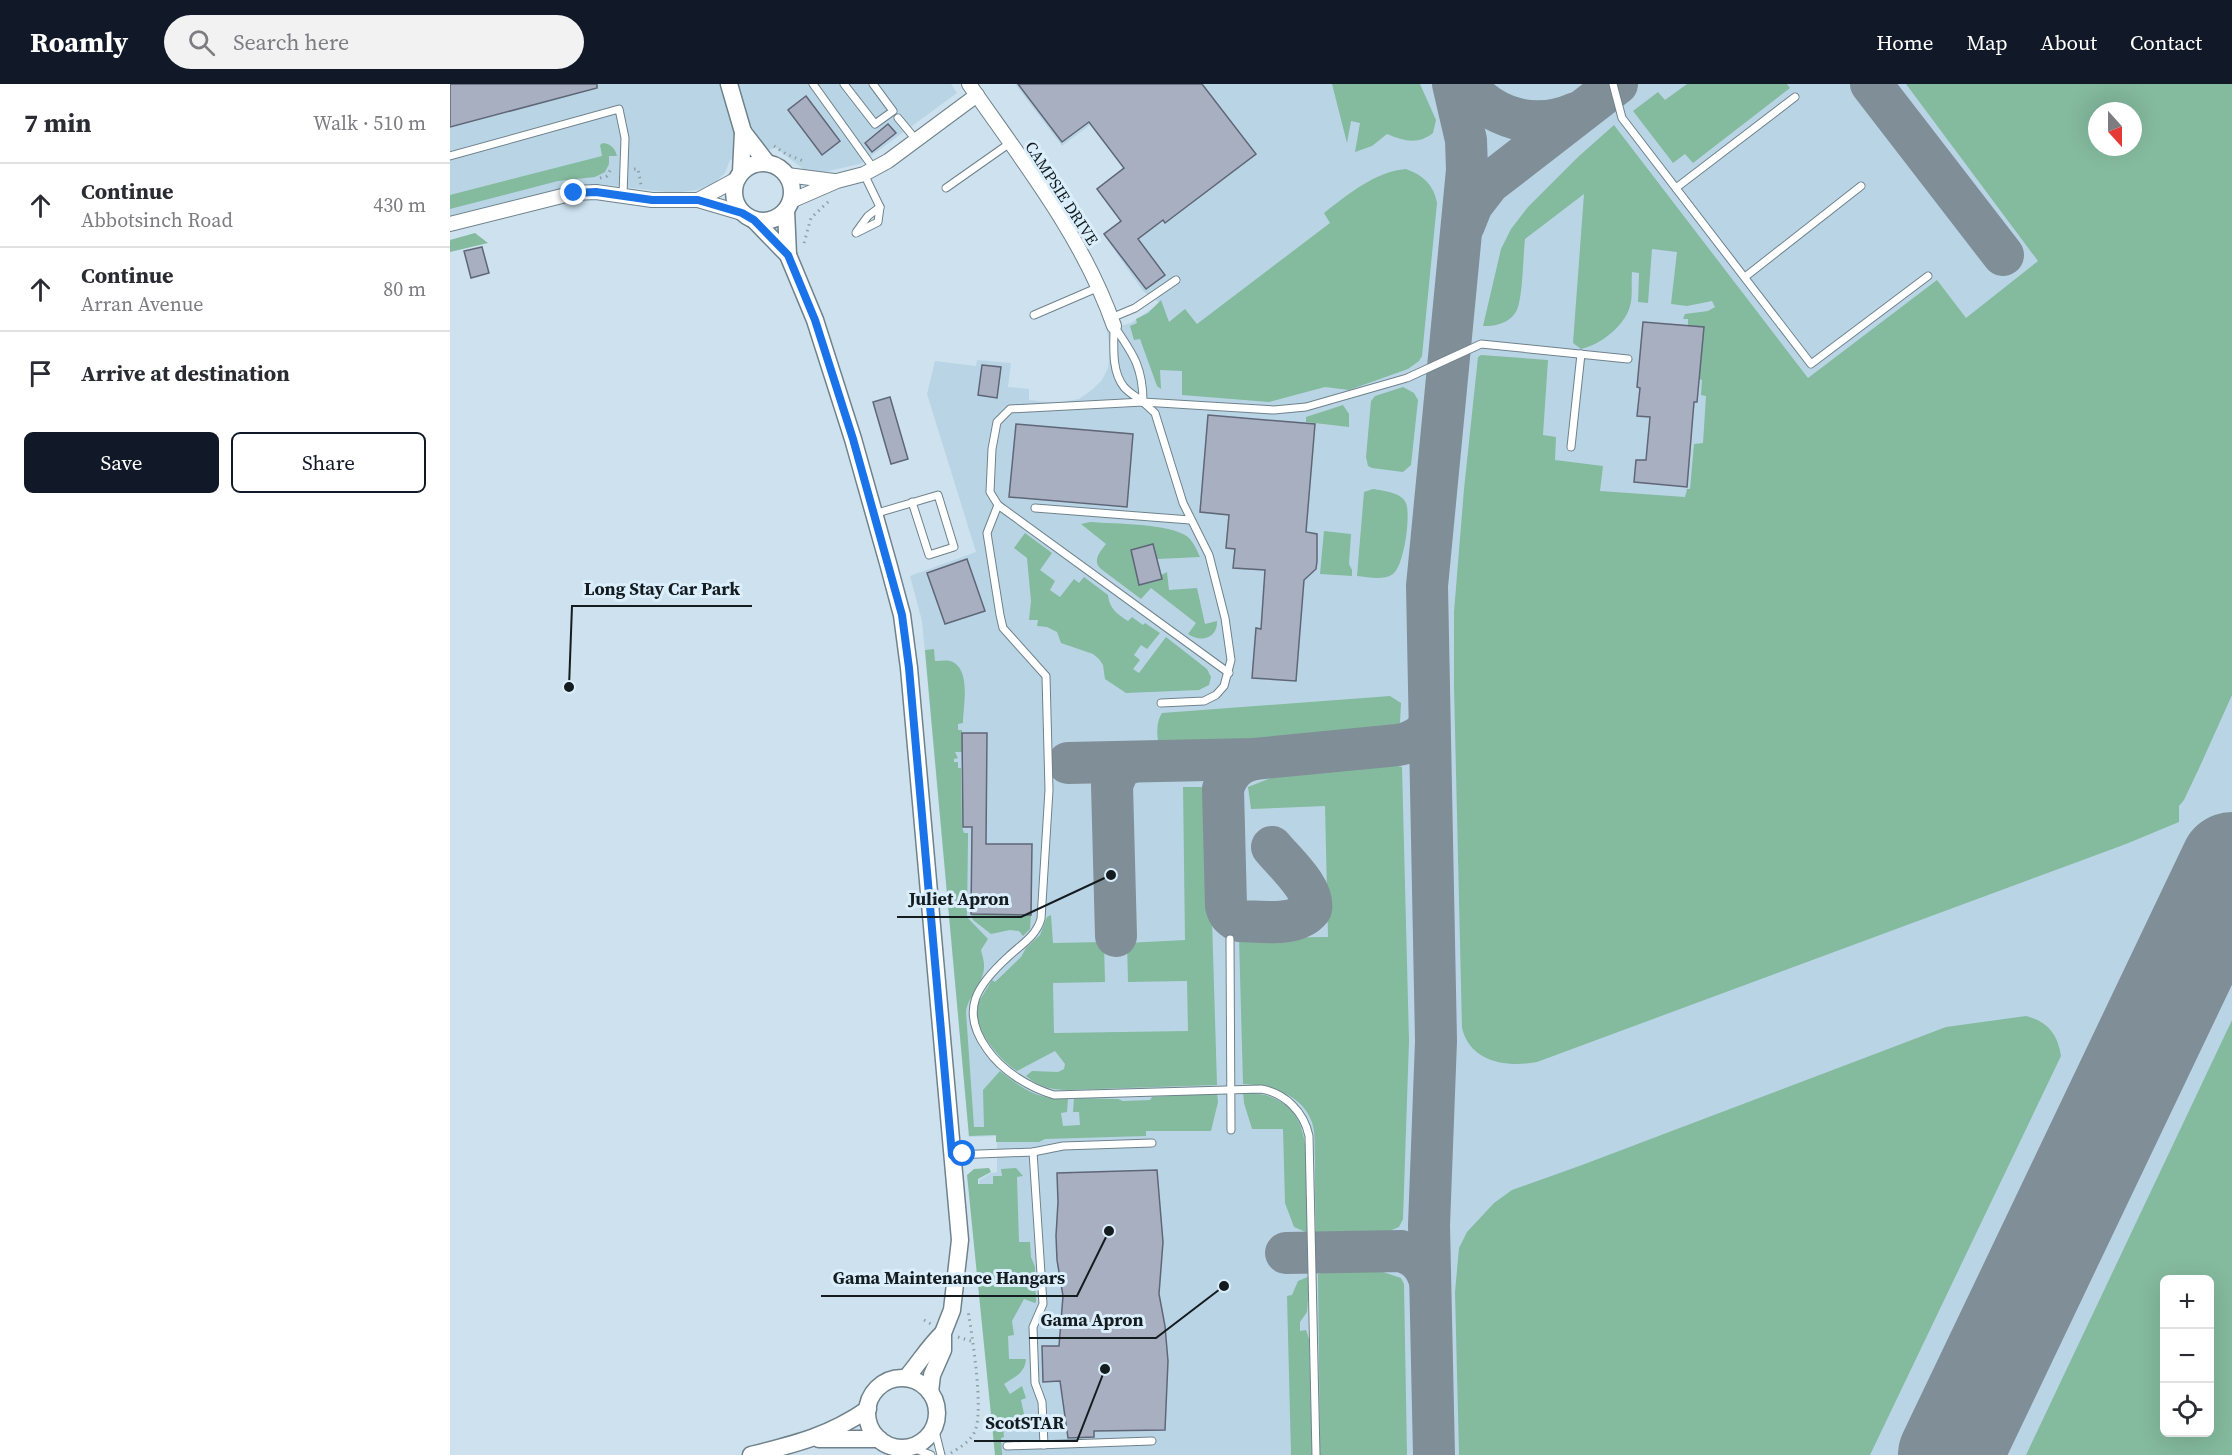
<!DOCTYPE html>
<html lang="en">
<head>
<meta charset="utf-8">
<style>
  body { margin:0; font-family:"Source Serif 4",serif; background:#f2f2f3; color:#2b2b33 }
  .controls { position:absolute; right:18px; bottom:18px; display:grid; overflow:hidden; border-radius:9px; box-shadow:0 6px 24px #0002 }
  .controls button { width:54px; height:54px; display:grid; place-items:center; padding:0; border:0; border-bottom:2px solid #e1e1e2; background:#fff; color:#2b2b33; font:30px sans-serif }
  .compass { position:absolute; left:1638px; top:18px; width:54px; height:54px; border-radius:50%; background:#fff; box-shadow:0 6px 24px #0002; rotate:159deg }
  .stop { position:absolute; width:18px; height:18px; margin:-14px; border:4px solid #1a73e8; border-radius:50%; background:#fff }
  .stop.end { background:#1a73e8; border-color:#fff; box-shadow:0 2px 6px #0008 }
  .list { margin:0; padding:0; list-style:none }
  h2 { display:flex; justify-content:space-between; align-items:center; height:78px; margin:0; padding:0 24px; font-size:26px }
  h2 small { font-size:20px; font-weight:400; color:#7c7c81 }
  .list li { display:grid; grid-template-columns:39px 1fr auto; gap:18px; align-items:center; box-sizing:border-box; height:84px; padding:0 24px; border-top:2px solid #e1e1e2 }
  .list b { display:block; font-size:22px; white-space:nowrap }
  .list p { margin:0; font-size:20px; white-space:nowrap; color:#7c7c81 }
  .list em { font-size:20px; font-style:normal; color:#7c7c81 }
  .actions { display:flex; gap:12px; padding:18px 24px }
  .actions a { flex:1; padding:14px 0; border:2px solid #111827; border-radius:9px; text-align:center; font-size:21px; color:#111827 }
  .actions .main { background:#111827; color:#fff }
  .icon { flex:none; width:33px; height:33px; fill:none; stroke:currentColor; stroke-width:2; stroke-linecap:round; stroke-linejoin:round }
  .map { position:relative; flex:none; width:1782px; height:1371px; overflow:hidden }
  header { display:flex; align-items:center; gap:36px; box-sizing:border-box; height:84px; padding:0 30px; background:#111827; color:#fff }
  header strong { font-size:28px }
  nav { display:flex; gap:33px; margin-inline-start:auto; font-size:21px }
  .search { width:420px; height:54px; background:#f2f2f3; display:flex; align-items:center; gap:15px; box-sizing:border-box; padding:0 21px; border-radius:33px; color:#7c7c81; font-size:22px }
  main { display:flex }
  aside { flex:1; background:#fff }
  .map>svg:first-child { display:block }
  .built { fill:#b9d5e5; fill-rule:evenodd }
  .green { fill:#84ba9e; fill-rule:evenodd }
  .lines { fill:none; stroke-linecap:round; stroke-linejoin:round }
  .taxiway { stroke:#808e97; stroke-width:42 }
  .runway { stroke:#808e97; stroke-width:104 }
  .building { fill:#a7afc1; stroke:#5f6677; stroke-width:1.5 }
  .service-casing { stroke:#6f828c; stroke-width:9 }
  .minor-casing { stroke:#6f828c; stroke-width:16 }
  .tertiary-casing { stroke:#6f828c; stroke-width:19 }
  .path { stroke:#90a0a9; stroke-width:3; stroke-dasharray:1.5 4.5; stroke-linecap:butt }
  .service { stroke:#fff; stroke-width:7 }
  .minor { stroke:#fff; stroke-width:14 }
  .tertiary { stroke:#fff; stroke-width:16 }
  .route { stroke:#1a73e8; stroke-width:8 }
  .labels { text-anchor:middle; stroke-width:6; stroke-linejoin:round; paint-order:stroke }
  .street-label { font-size:16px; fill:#151c20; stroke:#daeffb }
  .leader { fill:none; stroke:#151c20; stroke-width:2 }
  .callout-dot { fill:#151c20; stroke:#daeffb; stroke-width:2 }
  .callout-label { font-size:18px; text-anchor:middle; font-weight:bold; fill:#151c20; stroke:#daeffb; stroke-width:6; stroke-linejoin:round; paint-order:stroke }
</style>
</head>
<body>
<header>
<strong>Roamly</strong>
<div class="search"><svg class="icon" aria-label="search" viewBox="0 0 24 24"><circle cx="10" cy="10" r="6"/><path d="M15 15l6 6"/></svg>Search here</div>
<nav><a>Home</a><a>Map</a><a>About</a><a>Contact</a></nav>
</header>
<main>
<aside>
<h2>7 min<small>Walk · 510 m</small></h2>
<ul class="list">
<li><svg class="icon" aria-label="ahead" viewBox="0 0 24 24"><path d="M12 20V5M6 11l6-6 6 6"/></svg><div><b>Continue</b><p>Abbotsinch Road</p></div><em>430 m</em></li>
<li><svg class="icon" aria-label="ahead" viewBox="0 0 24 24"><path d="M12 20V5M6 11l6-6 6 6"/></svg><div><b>Continue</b><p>Arran Avenue</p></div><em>80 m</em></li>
<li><svg class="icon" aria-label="arrive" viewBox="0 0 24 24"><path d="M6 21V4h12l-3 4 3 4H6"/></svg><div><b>Arrive at destination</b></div></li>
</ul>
<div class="actions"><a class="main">Save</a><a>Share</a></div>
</aside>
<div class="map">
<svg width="1782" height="1371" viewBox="0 0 1782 1371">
  <rect width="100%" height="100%" fill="#cde2ee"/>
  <g class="built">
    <path d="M0 0H501L507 9 410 80 361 91 326 64 280 76 275 89 264 99 247 106 224 109 149 100 116 104 0 133Z"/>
    <path d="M565 0H1782V1371H548L529 1096 541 1089 547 1088V1052L519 1053 472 537 460 492 526 468 477 310 485 277 526 282 527 276 561 279 558 303 579 305V316L607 319 629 315 643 305 652 296 658 284 660 265 657 246 681 239 710 219 693 207 653 150 670 137 646 105 673 84 640 41 612 62ZM1647 27H1683V63H1647ZM1714 1196H1760V1348H1714Z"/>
  </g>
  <g class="green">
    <path d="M882 0H970L986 36 983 49C968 61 954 57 937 50L922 62 905 68 910 39 901 37 897 59Z"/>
    <path d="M1237 0H1337L1340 4 1243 79 1235 70 1223 79 1183 27 1208 8 1215 16Z"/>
    <path d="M1456 0H1782V611L1751 680 1734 716 1729 722V738L1676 760 1087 978C1057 984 1020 978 1012 944L1004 603V528L1014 405 1028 273 1031 271 1098 276 1093 351 1106 353 1105 376 1153 382 1150 407 1235 413 1237 405H1240L1244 360 1253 359 1256 312 1251 311 1252 296 1249 295 1254 243 1238 242V235H1233L1235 230 1258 227 1265 223 1262 217 1237 222 1221 220 1227 168 1202 165 1198 219 1188 218 1189 189 1182 188C1181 199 1183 212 1180 222 1175 242 1150 261 1131 265L1123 259 1134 110 1075 155C1073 174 1073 206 1068 223 1064 237 1047 243 1033 242L1051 165 1061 145 1078 123 1128 73 1164 41 1358 294 1487 196 1516 234 1588 177ZM1647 27H1683V63H1647Z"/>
    <path d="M153 59C161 60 165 64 167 72H159V80L155 88 145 93 108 97 0 125V111L152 72 150 61Z"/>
    <path d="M956 85C973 91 984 101 987 119L972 272 969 277 958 285 899 306 875 303 819 318 732 311V287L710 286 711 305 707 302 690 255 684 256 680 242 687 239 686 235 698 229 711 216 719 238 735 225 747 240 880 139 874 129C897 111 926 87 956 85Z"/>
    <path d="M25 149 38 159 0 168V156Z"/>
    <path d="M953 303 964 309 968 316 961 381 953 388 922 384 918 382 916 373 921 317 925 312Z"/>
    <path d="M893 321 899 330V343L856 338V333Z"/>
    <path d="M923 405C934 407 951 408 956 419 961 432 954 482 943 490 933 497 918 493 907 492L914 408Z"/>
    <path d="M640 438C664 440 720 439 738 453 744 459 747 466 750 473L707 475 703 460 681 467 690 501 712 495 711 491 717 488 719 506 747 504 755 540 767 537C768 554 751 559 738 550L746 539 701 504 691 515 651 485C642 476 650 468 656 460L631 440Z"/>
    <path d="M874 447 901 450 899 480 902 486V492L870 490Z"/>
    <path d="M575 449 602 469 590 486 605 497 600 506 610 513 624 495 629 499 634 493 658 511C659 524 667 530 678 537L682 533 693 541 695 539 710 549 697 565 691 561 684 571 690 576 683 585 689 589 716 553 757 585 761 593 759 601 749 606 676 609 655 595 653 581 649 575 643 570 611 559 607 548 597 543 587 542 588 536H579L581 517 577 474 564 464Z"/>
    <path d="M484 565 485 577C490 577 496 576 500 577 522 584 513 622 513 639L508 640V646H512V668H505L508 674 504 675V678H508V684H511L512 743 514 749H518V755L517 833 538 855 531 866C532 871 534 876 534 881 535 898 518 911 516 928L524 1043H534L533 1006 550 987C575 1006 586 1015 618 1015L617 1028 611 1029 613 1042 630 1041 629 1028H623L624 1014 668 1015 673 1017 700 1016 702 1013 767 1009 768 1018 761 1047H696V1052L595 1055 589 1058H546V1051L519 1052 475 566Z"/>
    <path d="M940 612 951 619 950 639 931 648 714 668 710 666C707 655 705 639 712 629Z"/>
    <path d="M920 676 952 683 959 957 953 1135 949 1143 937 1148 866 1150C865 1125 865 1100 865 1076 864 1064 866 1050 862 1038 852 1010 820 1001 793 1000L789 854 878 853 875 722 801 725 798 703 836 688Z"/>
    <path d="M733 703H758L767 1001 618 1006C602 1006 589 1003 576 992L582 987 608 988 614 985 615 980 605 967 567 987C550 976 533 954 526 935L528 919 542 896 545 898 571 873 576 864 590 851 597 833 601 831 603 859 654 858 655 898 603 899 604 949 738 947 737 897 678 898 677 859 735 856Z"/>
    <path d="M521 830 581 831 580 845 573 852 569 847 560 846 541 850 523 836Z"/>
    <path d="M1576 932C1597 937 1608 950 1611 972L1420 1371H1009L1005 1208 1009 1164 1017 1148 1044 1119 1062 1106 1132 1081 1496 943Z"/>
    <path d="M1782 936V1371H1576ZM1714 1196H1760V1348H1714Z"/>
    <path d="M793 1008C848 1011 856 1040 857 1089 858 1109 858 1129 858 1149L844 1143 835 1119 833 1045H802L794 1019Z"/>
    <path d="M539 1084 541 1088 528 1095V1100H543V1092H552L551 1085 566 1084 573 1092 567 1093 569 1158H580L581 1173 585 1183 586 1218 585 1219 574 1215 562 1237 564 1251 558 1252 559 1275H576C575 1289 565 1293 554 1300L560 1310 572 1302 576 1314 571 1316 574 1330 573 1341H553L554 1353 551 1354 552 1371H545L517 1091 524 1085Z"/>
    <path d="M921 1187 933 1188 951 1194 954 1200 957 1371H870L868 1190 874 1188Z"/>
    <path d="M860 1192 857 1228 850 1238V1247L856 1246 859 1255 862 1371H841L837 1212 842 1211 848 1197Z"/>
  </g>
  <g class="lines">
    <g class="taxiway">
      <path d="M1015 0C1042 35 1085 47 1126 29"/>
      <path d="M1421 0 1553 171"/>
      <path d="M1014 141 1022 121 1039 99 1167 0"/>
      <path d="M804 675C787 679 778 688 773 705L776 822C778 830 781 833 788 837 810 837 846 844 861 825 865 805 835 779 822 763"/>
      <path d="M618 679 804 675 948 661C960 659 974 653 979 641"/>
      <path d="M1759 828 1774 801 1782 793"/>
      <path d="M666 852 662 701 669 684 682 678"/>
      <path d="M836 1169 951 1167C968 1173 975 1181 980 1197"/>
      <path d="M984 1371 979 1141 986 957 977 502 1017 86 1016 56 1003 0"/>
    </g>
    <path class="runway" d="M1500 1371 1782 780"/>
  </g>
  <g class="building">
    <path d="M0 0H147V4L0 43Z"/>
    <path d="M568 0H752L806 70 715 139 713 136 688 155 715 191 696 205 654 150 671 137 647 105 674 84 639 38 612 58Z"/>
    <path d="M356 12 390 57 372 71 338 26Z"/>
    <path d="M438 40 446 49 422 68 415 59Z"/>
    <path d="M32 163 39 189 21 194 14 167Z"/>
    <path d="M1193 238 1254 243 1247 318H1244L1237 403 1184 398 1186 376H1196L1200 333 1187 332 1190 304 1187 303Z"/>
    <path d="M532 281 551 283 547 314 528 311Z"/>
    <path d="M440 313 458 375 441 380 423 318Z"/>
    <path d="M758 331 865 340 856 448 867 450V477L866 485 854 496 846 597 802 594 806 544 811 545 815 486 783 484 785 465 776 464 779 431 750 428Z"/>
    <path d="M566 340 683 350 677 423 559 413Z"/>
    <path d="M703 460 712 495 689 501 681 466Z"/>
    <path d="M517 475 535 527 495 540 477 489Z"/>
    <path d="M512 649H537L536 760H582L581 831 521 830 522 743H513Z"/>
    <path d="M707 1086 713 1158 709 1210 715 1242 718 1277 715 1346 644 1347V1353L618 1354 610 1297 593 1298 592 1262H609L613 1212 607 1176 606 1152 608 1118 607 1089Z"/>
  </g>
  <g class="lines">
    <defs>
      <g id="service">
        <path d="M363 0 424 85"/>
        <path d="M394 0 425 40 443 27 423 0"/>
        <path d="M1163 0 1172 34 1361 280 1478 192"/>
        <path d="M448 34 467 57"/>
        <path d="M0 72 169 25 175 54 173 111"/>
        <path d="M496 104 560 59"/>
        <path d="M1226 104 1345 13"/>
        <path d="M407 147 418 132 430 123"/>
        <path d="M406 149 428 138 430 123 414 90"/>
        <path d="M1295 193 1411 102"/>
        <path d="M584 231 649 203"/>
        <path d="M661 234 685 224 726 196"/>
        <path d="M664 242C683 270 693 283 693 318 687 313 679 309 674 303 661 287 664 261 664 242Z"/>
        <path d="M693 318 705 329 733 419 759 471 775 534 781 576 774 602 766 611 754 617 711 619"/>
        <path d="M1121 363 1131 270"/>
        <path d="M548 421 779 589"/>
        <path d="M585 424 740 436"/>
        <path d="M424 430 488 411 504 463 479 471 462 418"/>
        <path d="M780 855 781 1046"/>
        <path d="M583 1068 593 1220 583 1243 585 1299 592 1318 594 1361"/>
        <path d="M503 1071 583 1068 613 1062 702 1059"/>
        <path d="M484 1343 491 1371"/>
        <path d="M557 1362 702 1357"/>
        <path d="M460 1363 481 1371"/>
        <path d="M866 1371 859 1052C854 1028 835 1009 811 1005L604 1011C580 1004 552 987 537 965 509 926 527 901 559 872 572 860 586 852 591 835L599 706 596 592 553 544 550 531 537 449 548 421 540 408 542 365 547 338 560 325 693 318 824 326 856 323 957 294 1031 260 1178 275"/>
      </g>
      <g id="minor">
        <path d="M519 0C573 78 633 153 664 242"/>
        <path d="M337 91 384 97"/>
        <path d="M248 116 287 95"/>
        <path d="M341 117 387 97 414 90 438 77 527 11"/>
        <path d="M0 140 124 109 146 108 202 116H248L292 129"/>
      </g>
      <g id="tertiary">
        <path d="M279 0 293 48 291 88"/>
        <path d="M293 48 317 79"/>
        <circle cx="313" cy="108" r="29"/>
        <path d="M336 126 338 171"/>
        <path d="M304 136 338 171 365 236 403 355 438 479 452 531 459 584 510 1156 502 1226 493 1249V1266L482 1291 480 1308"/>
        <path d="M456 1294C469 1279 479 1262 493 1249"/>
        <circle cx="452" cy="1329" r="35"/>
        <path d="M369 1355H429"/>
        <path d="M301 1371C345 1360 379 1352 418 1325"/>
      </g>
    </defs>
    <use href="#service" class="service-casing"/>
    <use href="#minor" class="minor-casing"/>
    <use href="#tertiary" class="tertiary-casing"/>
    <g class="path">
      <path d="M324 62 336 70 356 78"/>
      <path d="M184 85H188L191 101"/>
      <path d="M150 94 157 92 162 83"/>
      <path d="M354 159 361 134 379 117"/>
      <path d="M474 1236 481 1240"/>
      <path d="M508 1253 524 1258"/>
      <path d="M501 1369C509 1364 521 1357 525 1347 534 1326 522 1251 518 1226"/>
    </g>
    <use href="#service" class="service"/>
    <use href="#minor" class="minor"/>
    <use href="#tertiary" class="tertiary"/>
  </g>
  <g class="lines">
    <path class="route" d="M124 109 146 108 202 116H248L292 129 304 136 338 171 365 236 403 355 452 531 459 584 502 1071 513 1070"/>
  </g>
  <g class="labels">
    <g class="street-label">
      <text transform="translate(612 109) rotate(57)" y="6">CAMPSIE DRIVE</text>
    </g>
  </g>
  <path class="leader" d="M119 603L122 522H302M661 791L571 833H447M659 1147L627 1212H371M774 1202L706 1254H579M655 1285L627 1357H524"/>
  <g class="callout-dot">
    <circle cx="119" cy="603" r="6"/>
    <circle cx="661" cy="791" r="6"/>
    <circle cx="659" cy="1147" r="6"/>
    <circle cx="774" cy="1202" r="6"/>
    <circle cx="655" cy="1285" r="6"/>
  </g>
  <g class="callout-label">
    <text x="212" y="511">Long Stay Car Park</text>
    <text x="509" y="821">Juliet Apron</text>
    <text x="499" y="1200">Gama Maintenance Hangars</text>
    <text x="642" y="1242">Gama Apron</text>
    <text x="575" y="1345">ScotSTAR</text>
  </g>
</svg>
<div class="controls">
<button>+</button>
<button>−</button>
<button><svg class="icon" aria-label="locate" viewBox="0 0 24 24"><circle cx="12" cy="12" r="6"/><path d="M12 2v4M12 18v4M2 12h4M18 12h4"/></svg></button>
</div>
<svg class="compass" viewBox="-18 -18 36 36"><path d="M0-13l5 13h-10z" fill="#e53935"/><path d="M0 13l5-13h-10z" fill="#7c7c81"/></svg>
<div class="stop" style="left:513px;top:1070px"></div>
<div class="stop end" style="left:124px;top:109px"></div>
</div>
</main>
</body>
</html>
